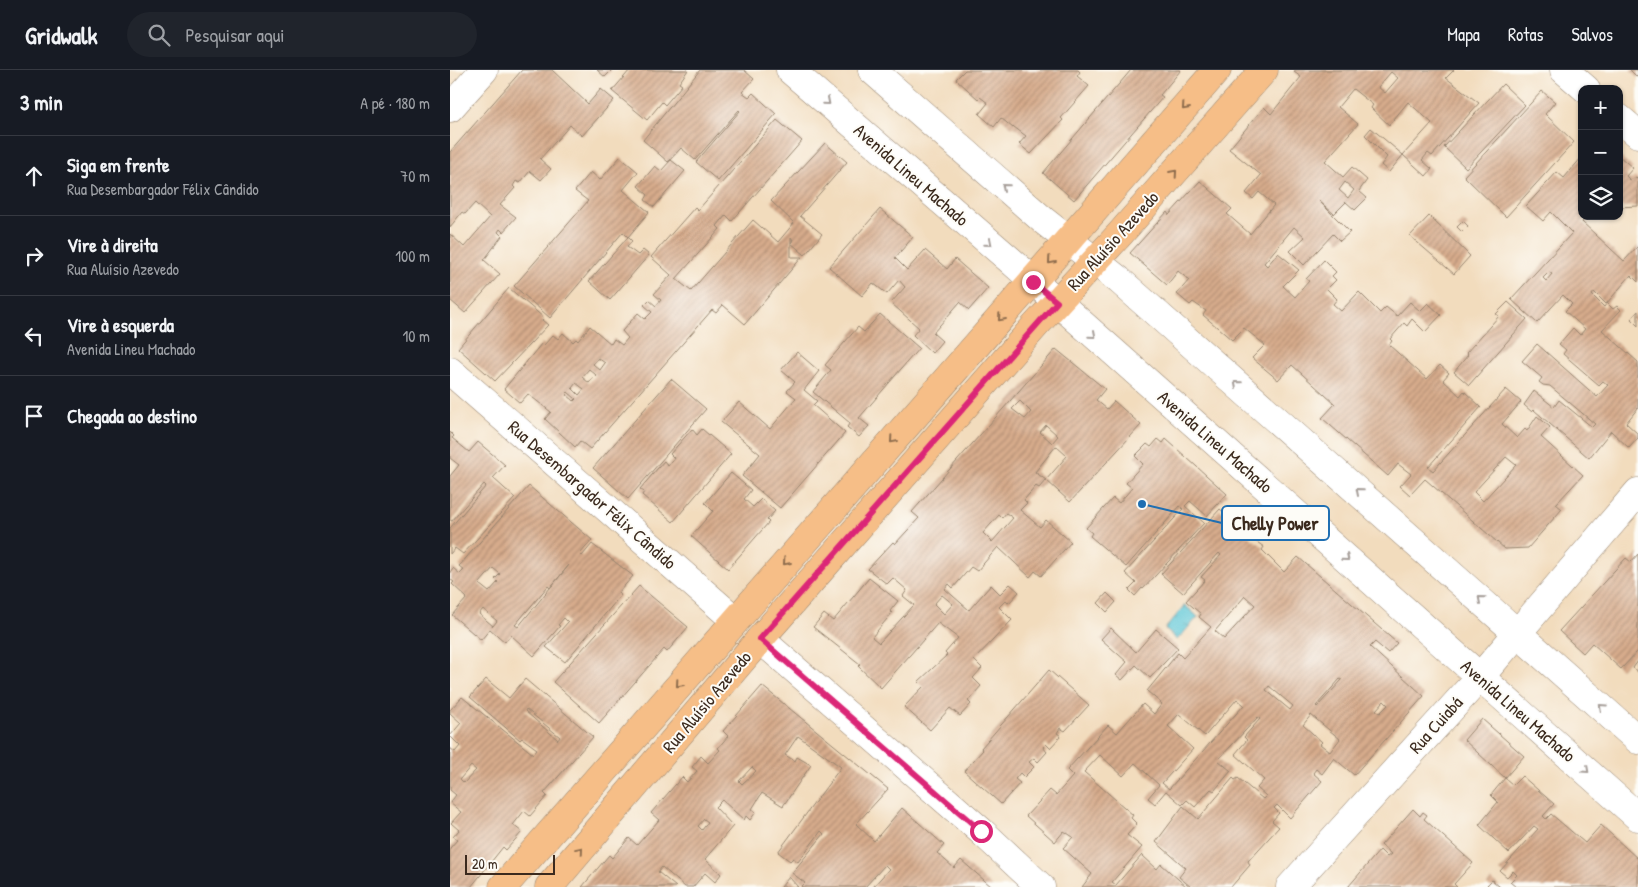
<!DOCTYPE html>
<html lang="pt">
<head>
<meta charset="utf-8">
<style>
  body { margin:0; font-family:"Patrick Hand",sans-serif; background:#20242c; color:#f1f3f6 }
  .controls { position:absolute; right:15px; top:15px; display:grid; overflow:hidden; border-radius:10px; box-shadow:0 1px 4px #0004 }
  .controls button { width:45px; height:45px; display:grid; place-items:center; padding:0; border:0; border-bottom:1px solid #363941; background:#171b24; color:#f1f3f6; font:25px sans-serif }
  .scale { position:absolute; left:15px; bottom:12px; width:90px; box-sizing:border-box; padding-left:5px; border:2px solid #3b2a1e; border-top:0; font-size:14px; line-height:18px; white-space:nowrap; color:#3b2a1e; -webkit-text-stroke:4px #fdfcf7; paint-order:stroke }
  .stop { position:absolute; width:15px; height:15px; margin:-11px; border:4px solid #db2777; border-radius:50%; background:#fff }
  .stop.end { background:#db2777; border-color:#fff; box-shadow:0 1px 5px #0008 }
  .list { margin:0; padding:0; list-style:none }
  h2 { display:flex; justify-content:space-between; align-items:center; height:65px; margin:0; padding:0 20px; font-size:21px }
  h2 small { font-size:16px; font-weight:400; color:#9ea1a6 }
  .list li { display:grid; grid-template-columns:32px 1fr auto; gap:15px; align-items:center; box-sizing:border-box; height:80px; padding:0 20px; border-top:1px solid #363941 }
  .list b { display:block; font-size:19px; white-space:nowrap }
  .list p { margin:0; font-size:16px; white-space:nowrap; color:#9ea1a6 }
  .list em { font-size:16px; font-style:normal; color:#9ea1a6 }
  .icon { flex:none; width:28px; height:28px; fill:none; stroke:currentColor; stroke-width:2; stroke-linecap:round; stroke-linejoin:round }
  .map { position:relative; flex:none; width:1188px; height:817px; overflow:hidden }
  header { display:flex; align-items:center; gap:30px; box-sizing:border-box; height:70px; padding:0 25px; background:#171b24; border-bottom:1px solid #363941 }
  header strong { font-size:24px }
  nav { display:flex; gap:28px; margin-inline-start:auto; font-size:18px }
  .search { width:350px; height:45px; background:#20242c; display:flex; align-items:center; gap:12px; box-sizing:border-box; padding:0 18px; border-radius:28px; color:#9ea1a6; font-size:19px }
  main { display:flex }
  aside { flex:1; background:#171b24 }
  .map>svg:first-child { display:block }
  .water { fill:url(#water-ripples); stroke:#4b787a }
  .building { fill:url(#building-hatch); fill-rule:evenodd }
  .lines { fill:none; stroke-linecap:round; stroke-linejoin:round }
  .minor-casing { stroke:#96836e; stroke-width:29 }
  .major-casing { stroke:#96836e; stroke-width:29 }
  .minor { stroke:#fff; stroke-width:28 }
  .major { stroke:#f6be87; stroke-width:28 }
  .oneway { stroke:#a79f9a }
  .oneway2 { stroke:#8f6d4d }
  .route { stroke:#db2777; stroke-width:6 }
  .labels { text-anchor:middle; stroke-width:4; stroke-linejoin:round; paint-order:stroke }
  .street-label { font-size:18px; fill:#3b2a1e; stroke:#fdfcf7 }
  .leader { fill:none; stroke:#1f6fb2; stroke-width:2 }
  .callout-dot { fill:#1f6fb2; stroke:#fdfcf7; stroke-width:2 }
  .callout { fill:#fdfcf7; stroke:#1f6fb2; stroke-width:2 }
  .callout-label { font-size:19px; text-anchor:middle; font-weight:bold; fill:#3b2a1e }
</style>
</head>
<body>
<header>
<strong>Gridwalk</strong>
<div class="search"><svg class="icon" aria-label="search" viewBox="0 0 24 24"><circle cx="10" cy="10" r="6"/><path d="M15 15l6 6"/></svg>Pesquisar aqui</div>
<nav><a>Mapa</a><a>Rotas</a><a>Salvos</a></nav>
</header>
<main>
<aside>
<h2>3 min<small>A pé · 180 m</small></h2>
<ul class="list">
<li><svg class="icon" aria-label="ahead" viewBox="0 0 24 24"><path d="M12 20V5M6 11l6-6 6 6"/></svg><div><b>Siga em frente</b><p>Rua Desembargador Félix Cândido</p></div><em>70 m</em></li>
<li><svg class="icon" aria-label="right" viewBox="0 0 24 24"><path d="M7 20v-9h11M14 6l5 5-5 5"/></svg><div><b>Vire à direita</b><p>Rua Aluísio Azevedo</p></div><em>100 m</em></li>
<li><svg class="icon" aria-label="left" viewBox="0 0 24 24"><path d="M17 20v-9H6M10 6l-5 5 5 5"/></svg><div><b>Vire à esquerda</b><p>Avenida Lineu Machado</p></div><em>10 m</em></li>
<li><svg class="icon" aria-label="arrive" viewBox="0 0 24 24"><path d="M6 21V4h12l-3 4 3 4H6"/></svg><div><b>Chegada ao destino</b></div></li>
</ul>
</aside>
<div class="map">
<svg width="1188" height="817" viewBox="0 0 1188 817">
  <defs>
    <pattern id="water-ripples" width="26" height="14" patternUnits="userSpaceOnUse" patternTransform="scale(1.25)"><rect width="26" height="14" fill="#5bc6d6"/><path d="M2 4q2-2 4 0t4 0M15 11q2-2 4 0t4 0" fill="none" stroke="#4ca1ad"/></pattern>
    <pattern id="building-hatch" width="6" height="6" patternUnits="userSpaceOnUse" patternTransform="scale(1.25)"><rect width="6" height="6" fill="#d7ac8c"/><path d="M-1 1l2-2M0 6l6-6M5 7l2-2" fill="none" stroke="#b08c72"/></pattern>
  </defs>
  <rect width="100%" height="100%" fill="#fdfcf7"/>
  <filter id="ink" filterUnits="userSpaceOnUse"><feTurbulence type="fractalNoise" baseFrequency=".02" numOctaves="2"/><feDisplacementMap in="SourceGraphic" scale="10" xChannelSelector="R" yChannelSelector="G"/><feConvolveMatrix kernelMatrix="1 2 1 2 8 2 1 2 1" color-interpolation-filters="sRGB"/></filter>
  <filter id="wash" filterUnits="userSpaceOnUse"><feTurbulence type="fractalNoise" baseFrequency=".0096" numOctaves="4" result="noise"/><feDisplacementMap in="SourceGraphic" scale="20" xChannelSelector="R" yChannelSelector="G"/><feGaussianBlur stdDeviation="1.12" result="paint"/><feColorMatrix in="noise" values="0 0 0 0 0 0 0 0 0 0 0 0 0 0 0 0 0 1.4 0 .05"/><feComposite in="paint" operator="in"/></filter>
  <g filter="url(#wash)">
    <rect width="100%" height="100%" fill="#f2dcbd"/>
    <path class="water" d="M735 535 748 547 727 570 715 559Z"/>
    <g id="blocks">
      <g class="building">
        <path d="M72 0H102L138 34 151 19 164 30 132 66 120 55 114 62 90 89 101 99 91 110 80 101 70 113 66 111 63 116 65 118 50 135 66 147 53 162 50 159 48 162 52 166 34 190 50 204 15 243 0 230V164L14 177 40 147 25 133 15 144 12 142 0 157V82Z"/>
        <path d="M147 0H162L155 7Z"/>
        <path d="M180 0H238L229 13 232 15 215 35 212 32 197 50 162 21Z"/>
        <path d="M250 0H294L304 9 292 22 299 27 303 23 326 44 268 111 246 92 290 41 289 40 245 90 231 78 218 92 193 70Z"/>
        <path d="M515 0H628L630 2 627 6 639 16 611 48 613 50 581 84 569 74 576 66 564 57 563 58 551 48 544 57 529 44 538 33 530 27 528 29 506 9Z"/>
        <path d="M681 0H731L710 25 713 27 624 130 593 103Z"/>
        <path d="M845 0H1004L996 8 1029 33 982 86 978 83 972 90 982 99 976 106 953 85 982 53 958 32 939 55 921 38 923 35 903 19 888 37 908 54 875 91 893 107 902 97 917 110 909 121 917 128 905 140 896 132 884 144 868 130 900 162 890 171 883 164 854 195 840 181 855 167 844 157 814 193 817 196 828 183 849 200 833 216 845 227 859 211 856 209 874 190 886 202 882 206 886 210 877 219 887 229 883 234 891 241 909 222 930 243 936 237 947 246 960 232 970 241 978 233 991 245 975 262 962 249 957 256 954 253 940 269 942 271 939 275 977 309 990 295 999 303 993 310 1010 326 1014 321 1031 337 978 397 983 401 1056 319 1071 332 1052 354 1067 368 1075 359 1077 361 1087 346 1100 357 1091 367 1133 405 1106 434 1112 439 1078 478 1055 479 975 409 960 425 950 416 961 404 948 394 938 406 872 348 885 334 842 295 828 310 802 288 815 275 794 258 782 270 753 245 756 241 743 232 740 235 727 224 739 210 728 201 717 215 680 183 717 142 719 145 750 111 782 139 777 144 800 164 824 135 809 122 803 129 796 123 811 105 779 79 814 37 821 44 851 7 844 2ZM941 2 948 8 935 23 928 17ZM895 112 904 120 898 128 889 120ZM1056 387 1066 395 1033 431 1024 422Z"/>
        <path d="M1180 0H1188V8Z"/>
        <path d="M1053 14 1075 35 1016 98 994 77Z"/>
        <path d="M1092 21 1105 32 1095 44 1124 72 1056 147 1014 106Z"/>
        <path d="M327 50 352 71 282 151 276 145 267 156 270 159 226 209 241 221 303 150 328 172 344 153 321 131 375 73 397 92 350 146 372 164 355 185 341 173 343 170 341 167V187H352L295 254 273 235 266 243 262 240 140 379 130 371 125 377 95 349 101 342 78 324 70 333 54 319 92 273 94 275 103 265 108 269 113 263 123 272 126 269 128 271 140 256 161 274 164 269 172 275 178 268 172 261 188 243 195 249 202 242 194 235 199 230 206 236 211 230 204 224 221 205 201 187 245 137 248 140ZM148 288 155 293 150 300 143 294ZM139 299 146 305 139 313 132 307ZM126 313 134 319 129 325 122 318ZM118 322 126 329 124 331 116 324Z"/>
        <path d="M921 58 953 85 939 102 931 95 937 87 915 65Z"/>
        <path d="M1169 86 1183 98 1176 106 1180 110 1186 107 1188 109V136L1169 137Z"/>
        <path d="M170 87 188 102 173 120 199 142 178 167 173 162 100 248 64 216 138 131 125 121 141 102 150 110Z"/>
        <path d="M1132 87V146H1138L1132 152 1174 191 1188 176V212L1181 205 1156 234 1144 222 1142 225 1154 237 1157 233 1163 239 1167 236 1171 240 1152 260 1188 292V338L1176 353 1188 364V368L1179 378 1161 361 1139 388 1084 340 1082 342 1074 335 1084 321 1104 337 1109 330 1142 357 1145 354 1100 316 1093 315 1089 312 1092 308 1072 291 1087 274 1147 327 1158 315 1153 311 1149 315 1113 284 1116 280 1109 274 1123 258 1130 265 1135 259 1115 241 1122 234 1113 225 1087 253 1061 229 1122 163 1101 142 1093 151 1076 136 1107 102 1114 108ZM1099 202 1102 204 1096 211 1093 208Z"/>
        <path d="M221 90 235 101 204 137 195 130 198 125 188 116 205 96 211 101Z"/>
        <path d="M430 139 463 167 445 188 457 200 475 180 497 199 505 189 538 218 519 240 510 232 483 263 492 271 482 283 463 265 469 258 441 233 455 217 449 210 437 224 423 213 412 226 379 197Z"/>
        <path d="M979 146 1020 186 1004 204 960 166Z"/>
        <path d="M1013 151 1018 156 1012 162 1007 157Z"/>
        <path d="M178 167 182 171 177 177 188 185 193 180 199 185 160 230 139 211Z"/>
        <path d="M59 218 94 248 92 250 98 255 45 311 8 278Z"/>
        <path d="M1058 232 1077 249 1019 315 1004 302 1018 285 1016 283 1049 246 1046 244Z"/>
        <path d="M1188 241V256L1181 249Z"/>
        <path d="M430 244 469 278 409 348 419 356 409 367 397 357 400 353 363 322 381 300 375 295 408 257 414 262Z"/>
        <path d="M606 279 655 319 646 330 657 339 664 331 691 355 620 432 596 410 617 386 606 376 585 402 596 410 589 418 586 416 574 430 577 433 570 440 590 457 596 450 621 472 591 506 585 501 580 507 548 477 527 501 521 497 503 518 499 514 495 519 519 540 541 515 550 524 560 514 569 522 559 533 556 530 549 537 562 550 524 590 532 598 523 608 531 616 518 631 521 634 510 646 500 638 480 660 454 637 473 617 468 612 497 585 495 583 508 568 488 553 431 618 408 596 410 594 363 557 374 544 383 551 419 508 448 531 440 541 442 543 422 567 429 573 464 535 453 526 457 520 443 508 437 514 418 499 443 472 445 474 469 448 462 442ZM570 331 581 342 575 349 562 339ZM596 355 608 366 602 373 590 362ZM556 443 563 448 542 472 533 463 549 445 552 448ZM492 525 503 534 494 544 484 534Z"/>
        <path d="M347 282 369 301 354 320 367 331 363 335 395 363 330 438 292 406 310 384 271 352 289 332 320 359 346 328 337 321 345 312 331 300Z"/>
        <path d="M221 309 256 339 178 429 143 398Z"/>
        <path d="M242 359 247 365 252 359 281 384 223 452 192 425 194 422 190 419 214 391 218 396 224 388 220 384Z"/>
        <path d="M0 362 4 366 2 368 19 382 28 372 55 395 43 408 65 428 13 484 5 478 0 484V458L36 416 34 414 2 451 0 450V406L9 395 0 388Z"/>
        <path d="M708 369 713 373 716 369 777 424 757 446 740 431 735 436 754 453 693 519 692 518 685 526 679 520 686 513 675 503 733 439 730 436 676 497 640 466 642 463 636 458 663 428 669 433 682 418 676 413 693 394 685 386 697 374 701 377Z"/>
        <path d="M281 403 301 420 294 429 303 437 311 429 325 441 317 450 319 452 278 499 241 466 263 441 255 433Z"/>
        <path d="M79 416 142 470 130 484 132 486 142 474 183 506 168 523 171 525 115 592 96 577 118 552 114 548 108 555 110 556 84 586 61 565 55 572 40 559 31 570 2 545 17 528 2 514 4 512 0 509V502L3 498 10 504 14 500 9 496ZM119 495 68 557 65 555 98 516 100 518ZM43 498 50 504 45 509 48 512 39 522 29 514ZM33 539 47 551 43 556 29 544Z"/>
        <path d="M770 439 793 459 791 461 814 477 812 480 834 502 848 487 947 573 938 583 925 572 920 577 974 626 904 705 884 688 872 704 866 699 863 703 872 711 840 748 827 735 824 738 829 743 822 751 829 757 798 791 800 795 781 817H741L729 807 736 798 706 772 733 736 748 749 783 708 785 710 788 708 813 729 816 726 807 718 814 710 785 684 797 670 794 667 810 649 808 647 768 690 781 701 764 721 761 719 745 737 737 730 732 735 716 721 705 734 698 728 709 715 685 693 673 706 650 685 634 702 683 745 681 748 687 754 677 765 692 777 662 812 666 815 692 785 707 799 711 794 737 817H632L642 804 613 778 623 767 614 761 605 772 576 746 600 720 606 725 623 706 617 700 658 655 667 663 693 634 704 644 712 634 697 621 728 583 733 588 761 557 749 547 751 544 736 531 755 510 751 507 771 485 769 483 733 523 711 504ZM795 526 805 535 774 569 765 561ZM890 609 892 610 867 637 866 636ZM819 616 843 636 840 640 816 620ZM787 629 794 635 719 719 712 713 743 679 718 656 729 644 755 666ZM934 631 938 635 930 643 926 640ZM861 645 890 669 880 682 870 674 872 672 853 655Z"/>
        <path d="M1188 484V581L1171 599 1142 573 1133 583 1109 561 1176 488 1181 492Z"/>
        <path d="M189 516 238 557 217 582 214 579 149 653 103 612Z"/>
        <path d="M657 523 666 532 657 542 648 533Z"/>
        <path d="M661 558 686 582 706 559 728 578 700 608 686 595 672 610 666 605 677 592 651 569Z"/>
        <path d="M1188 591V602L1183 598Z"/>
        <path d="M599 600 639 635 615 661 610 658 607 663 611 666 600 678 596 674 593 677 597 682 588 692 584 688 579 692 584 697 574 707 570 703 565 709 570 713 551 734 514 701 533 680 531 678Z"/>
        <path d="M36 609 59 628 75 609 143 667 94 723 97 726 80 746 74 741 63 755 72 762 56 780 53 777 21 817H0V778L7 770 3 767 9 760 1 753 11 742 0 733 6 725 0 720V678L5 682 10 676 0 666 11 653 0 643V640L12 627 83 684 87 679 72 668 70 670 20 627ZM76 639 110 667 108 670 75 641ZM21 696 26 700 14 713 10 709Z"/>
        <path d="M312 616 438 719 406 754 424 771 452 738 494 775 487 783 504 798 511 790 542 817H423L439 799 435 795 415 817H351L355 813 342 803 374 764 371 761 348 792 343 788 340 791 328 782 391 697 348 666 335 685 345 691 347 687 361 695 333 736 312 723 302 739 306 742 300 750 296 746 294 750 272 730 265 737 283 756 255 789 271 804 265 812 255 803 243 817H235L212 797 208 802 226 817H132L159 785 162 788 179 768 187 775 209 750 201 743 232 707 237 712 247 701 242 697 251 686 258 693 270 680 268 678 278 666 273 661ZM302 697 306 701 292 714 289 711ZM254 749 258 752 252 760 248 756Z"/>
        <path d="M1032 649 1074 686 1055 708 1014 670Z"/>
        <path d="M1072 706 1104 734 1093 746 1096 749 1101 744 1135 773 1151 755 1188 789V817H1066L1060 812 1067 805 1063 801 1057 807 1050 801 1088 759 1084 756 1059 783 1029 755 1048 732 1041 725 1055 708 1063 715Z"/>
        <path d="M963 739 970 746 973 742 977 745 974 749 1023 793 1004 814 1007 817H898L930 780 937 787 941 784 931 775Z"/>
        <path d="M339 807 348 817H331Z"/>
        <path d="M1042 810 1050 817H1040L1037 815Z"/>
      </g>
    </g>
  </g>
  <g filter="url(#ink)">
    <use href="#blocks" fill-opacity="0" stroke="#96836e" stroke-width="1"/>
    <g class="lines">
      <defs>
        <g id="minor">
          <path d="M340 0 560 190 1188 747"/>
          <path d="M422 0 594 151 669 210 1188 670"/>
          <path d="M1114 0 1136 19"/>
          <path d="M0 38 34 0"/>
          <path d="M1169 48 1188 64"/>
          <path d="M0 301 285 550"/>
          <path d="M310 569 531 761 591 817"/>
          <path d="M840 817 1030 607 1188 422"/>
        </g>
        <g id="major">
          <path d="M53 817 767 0"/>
          <path d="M99 817 310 569 586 255 670 164 814 0"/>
        </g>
      </defs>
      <use href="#minor" class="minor-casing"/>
      <use href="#major" class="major-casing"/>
      <use href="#minor" class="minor"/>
      <use href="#major" class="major"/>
    </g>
    <defs><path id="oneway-chevron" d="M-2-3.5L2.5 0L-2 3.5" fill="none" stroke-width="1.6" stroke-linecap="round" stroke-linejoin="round" transform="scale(1.25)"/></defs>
    <g class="oneway">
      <use href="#oneway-chevron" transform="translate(377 32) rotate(41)"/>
      <use href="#oneway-chevron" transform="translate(555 117) rotate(-139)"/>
      <use href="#oneway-chevron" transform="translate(539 173) rotate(41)"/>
      <use href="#oneway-chevron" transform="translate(643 265) rotate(41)"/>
      <use href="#oneway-chevron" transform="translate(787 314) rotate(-139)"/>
      <use href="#oneway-chevron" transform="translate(909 421) rotate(-139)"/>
      <use href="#oneway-chevron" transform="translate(896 488) rotate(41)"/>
      <use href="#oneway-chevron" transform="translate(1031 529) rotate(-139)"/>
      <use href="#oneway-chevron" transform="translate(1152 637) rotate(-138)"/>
      <use href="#oneway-chevron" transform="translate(1136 700) rotate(42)"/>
    </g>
    <g class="oneway2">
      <use href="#oneway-chevron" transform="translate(735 37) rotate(131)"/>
      <use href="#oneway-chevron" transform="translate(724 103) rotate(-49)"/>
      <use href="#oneway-chevron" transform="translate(601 191) rotate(131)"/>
      <use href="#oneway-chevron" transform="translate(551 248) rotate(131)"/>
      <use href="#oneway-chevron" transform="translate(443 370) rotate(131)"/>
      <use href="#oneway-chevron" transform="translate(336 492) rotate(131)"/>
      <use href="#oneway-chevron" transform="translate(229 614) rotate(131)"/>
      <use href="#oneway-chevron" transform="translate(130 780) rotate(-50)"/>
    </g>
  </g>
  <g class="lines" filter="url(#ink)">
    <path class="route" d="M531 761 310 569 607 232 583 212"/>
  </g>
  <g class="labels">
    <g class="street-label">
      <text transform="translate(461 105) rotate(41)" y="6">Avenida Lineu Machado</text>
      <text transform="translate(663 171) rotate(-48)" y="6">Rua Aluísio Azevedo</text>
      <text transform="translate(765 372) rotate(41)" y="6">Avenida Lineu Machado</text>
      <text transform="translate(142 425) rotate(41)" y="6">Rua Desembargador Félix Cândido</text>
      <text transform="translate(257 632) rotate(-50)" y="6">Rua Aluísio Azevedo</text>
      <text transform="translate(1068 641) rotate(41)" y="6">Avenida Lineu Machado</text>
      <text transform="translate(986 655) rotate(-48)" y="6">Rua Cuiabá</text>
    </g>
  </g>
  <path class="leader" d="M692 434L772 453"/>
  <circle class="callout-dot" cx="692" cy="434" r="5"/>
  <rect class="callout" x="772" y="436" width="107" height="34" rx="5"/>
  <g class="callout-label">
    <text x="825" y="460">Chelly Power</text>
  </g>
</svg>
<div class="controls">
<button>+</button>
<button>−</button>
<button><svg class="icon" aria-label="layers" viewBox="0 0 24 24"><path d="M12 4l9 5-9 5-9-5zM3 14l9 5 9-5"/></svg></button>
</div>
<div class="scale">20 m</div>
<div class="stop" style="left:531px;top:761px"></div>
<div class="stop end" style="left:583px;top:212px"></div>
</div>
</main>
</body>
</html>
